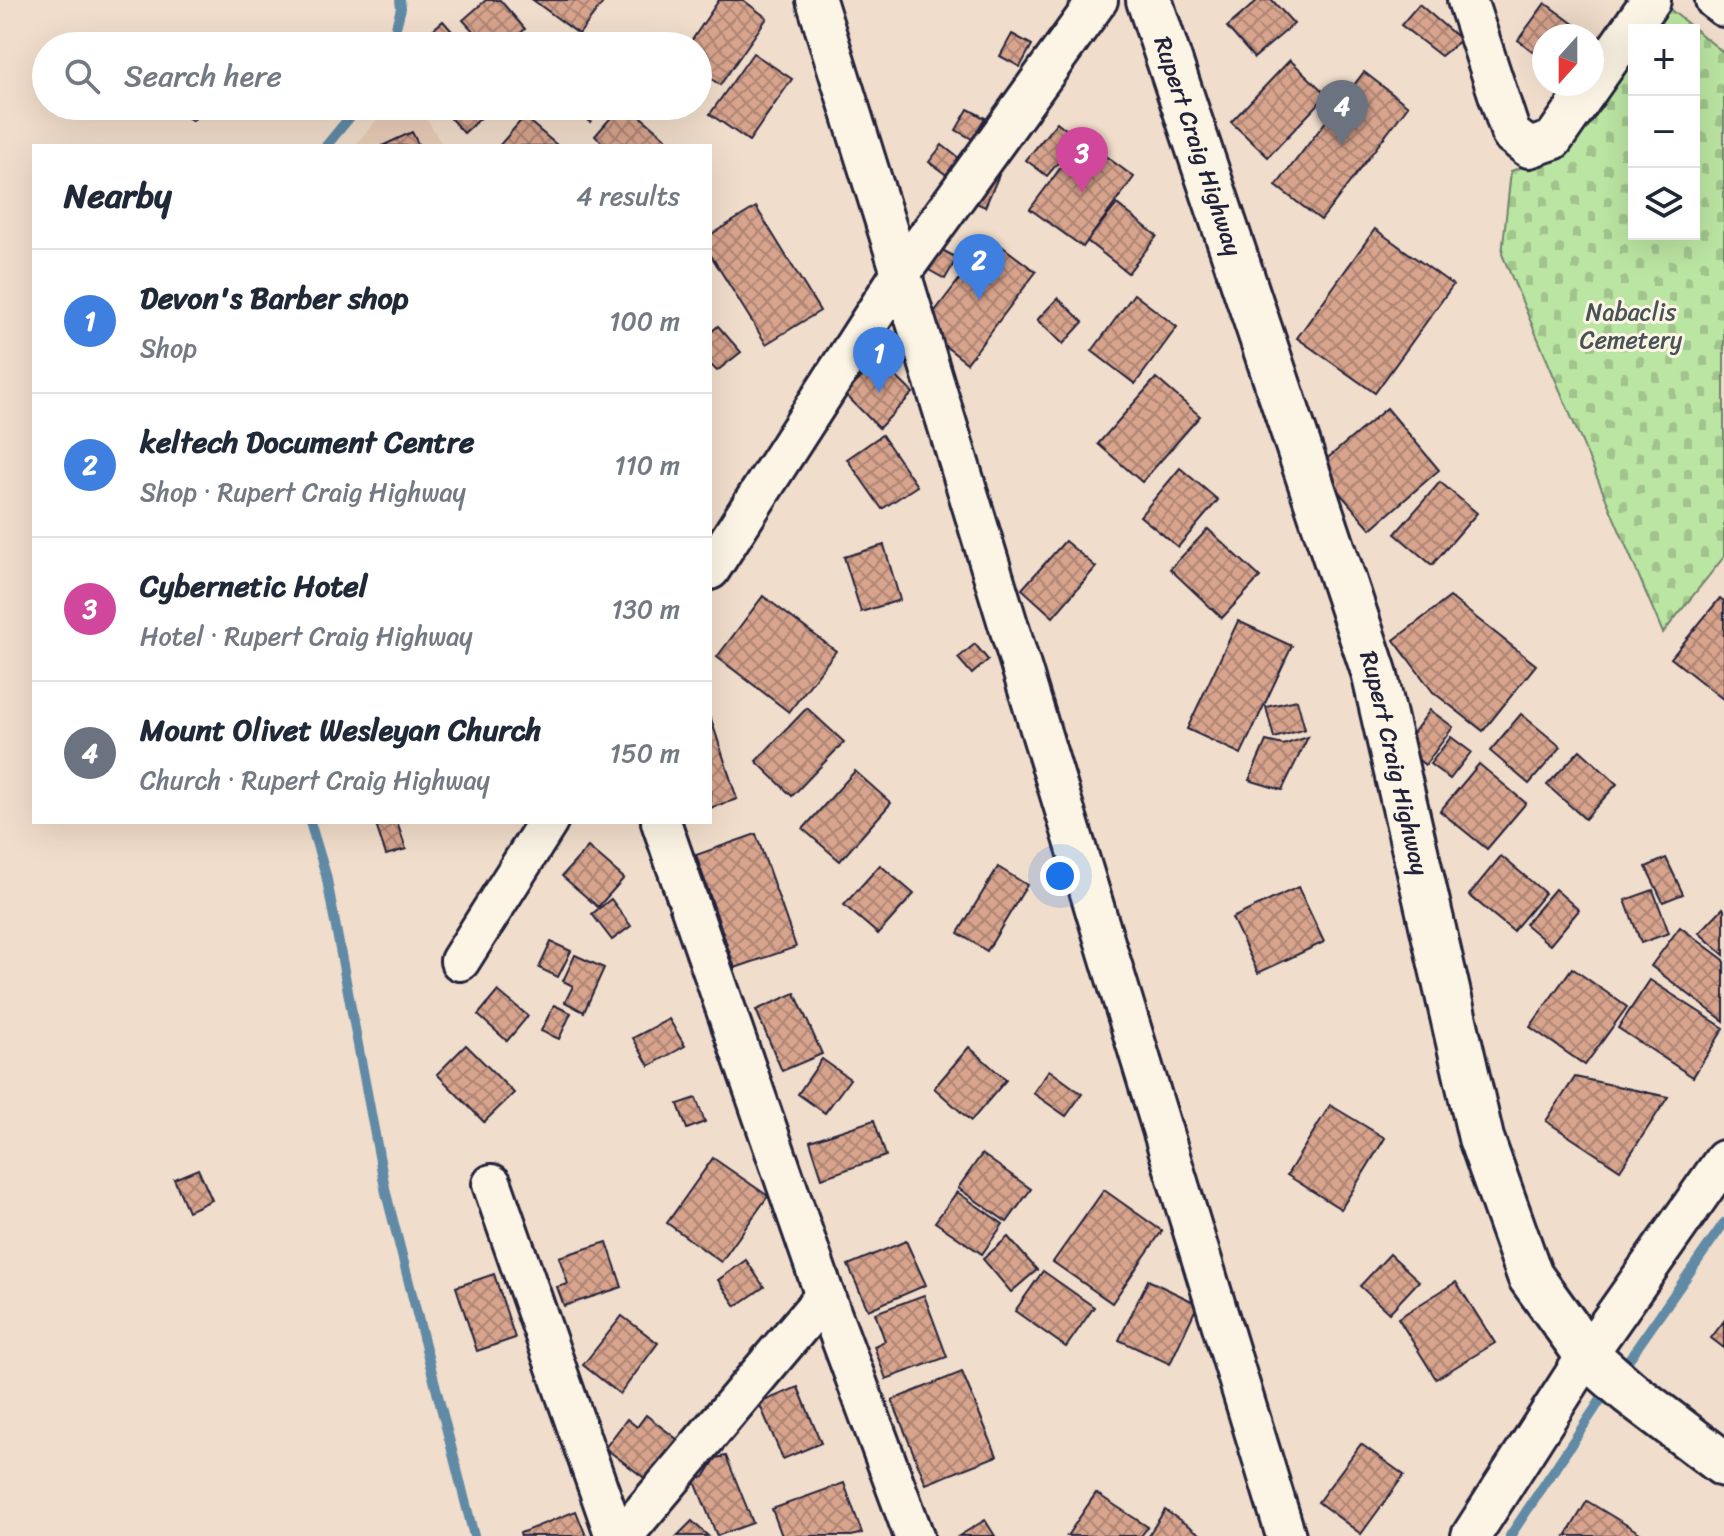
<!DOCTYPE html>
<html lang="en">
<head>
<meta charset="utf-8">
<style>
  body { margin:0; font-family:Sriracha,sans-serif; background:#f6f6f7; color:#1f2937 }
  .controls { position:absolute; right:24px; top:24px; display:grid; overflow:hidden; border-radius:0px; box-shadow:0 8px 32px #0002 }
  .controls button { width:72px; height:72px; display:grid; place-items:center; padding:0; border:0; border-bottom:2px solid #e0e1e3; background:#fff; color:#1f2937; font:40px sans-serif }
  .compass { position:absolute; left:1532px; top:24px; width:72px; height:72px; border-radius:50%; background:#fff; box-shadow:0 8px 32px #0002; rotate:201deg }
  .you { position:absolute; left:1060px; top:876px; width:28px; height:28px; margin:-20px; border:6px solid #fff; border-radius:50%; background:#1a73e8; box-shadow:0 0 0 12px #1a73e833 }
  .badge { display:grid; place-items:center; width:52px; height:52px; border-radius:50%; background:#2563eb; color:#fff; font-size:26px; font-weight:700 }
  .pin { position:absolute; translate:-50% -66px; filter:drop-shadow(0 2px 4px #0008) }
  .pin::after { content:''; position:absolute; top:42px; width:28px; height:24px; background:inherit; clip-path:polygon(0 0,100% 0,50% 100%) }
  .list { margin:0; padding:0; list-style:none }
  h2 { display:flex; justify-content:space-between; align-items:center; height:104px; margin:0; padding:0 32px; font-size:34px }
  h2 small { font-size:26px; font-weight:400; color:#747a83 }
  .list li { display:grid; grid-template-columns:52px 1fr auto; gap:24px; align-items:center; box-sizing:border-box; height:144px; padding:0 32px; border-top:2px solid #e0e1e3 }
  .list b { display:block; font-size:30px; white-space:nowrap }
  .list p { margin:0; font-size:26px; white-space:nowrap; color:#747a83 }
  .list em { font-size:26px; font-style:normal; color:#747a83 }
  .icon { flex:none; width:44px; height:44px; fill:none; stroke:currentColor; stroke-width:2; stroke-linecap:round; stroke-linejoin:round }
  .map { position:relative; flex:none; width:1724px; height:1536px; overflow:hidden }
  .search { position:absolute; background:#fff; box-shadow:0 8px 32px #0002; left:32px; top:32px; width:680px; height:88px; display:flex; align-items:center; gap:20px; box-sizing:border-box; padding:0 28px; border-radius:44px; color:#747a83; font-size:30px }
  .panel { position:absolute; background:#fff; box-shadow:0 8px 32px #0002; left:32px; top:144px; width:680px; height:680px; border-radius:0px }
  .map>svg:first-child { display:block }
  .built { fill:#eaccb8 }
  .cemetery { fill:url(#cemetery-stones); stroke:#6e846e; stroke-width:2 }
  .lines { fill:none; stroke-linecap:round; stroke-linejoin:round }
  .stream { stroke:#618aa5; stroke-width:10 }
  .building { fill:url(#building-cross-hatch); stroke:#22223b; stroke-width:2 }
  .minor-casing { stroke:#22223b; stroke-width:44 }
  .primary-casing { stroke:#22223b; stroke-width:50 }
  .minor { stroke:#fcf5e5; stroke-width:38 }
  .primary { stroke:#fcf5e5; stroke-width:44 }
  .labels { text-anchor:middle; stroke-width:6; stroke-linejoin:round; paint-order:stroke }
  .street-label { font-size:24px; fill:#22223b; stroke:#fcf5e5 }
  .park-label { font-size:24px; fill:#485355; stroke:#fcf5e5 }
</style>
</head>
<body>
<div class="map">
<svg width="1724" height="1536" viewBox="0 0 1724 1536">
  <defs>
    <pattern id="cemetery-stones" width="16" height="16" patternUnits="userSpaceOnUse" patternTransform="scale(2)"><rect width="16" height="16" fill="#bbe5a2"/><path d="M2 7V4a2 2 0 0 1 4 0v3zM10 15v-3a2 2 0 0 1 4 0v3z" fill="#a0c48c"/></pattern>
    <pattern id="building-cross-hatch" width="8" height="8" patternUnits="userSpaceOnUse" patternTransform="scale(2)"><rect width="8" height="8" fill="#d8a48d"/><path d="M0 0l8 8M0 8l8-8" fill="none" stroke="#af8574"/></pattern>
  </defs>
  <rect width="100%" height="100%" fill="#f1ddcb"/>
  <filter id="ink" filterUnits="userSpaceOnUse"><feTurbulence type="fractalNoise" baseFrequency=".0125" numOctaves="2"/><feDisplacementMap in="SourceGraphic" scale="16" xChannelSelector="R" yChannelSelector="G"/><feConvolveMatrix kernelMatrix="1 2 1 2 8 2 1 2 1" color-interpolation-filters="sRGB"/></filter>
  <g filter="url(#ink)">
    <path class="built" d="M389 106H419L443 146H354Z"/>
    <path class="cemetery" d="M1666 6 1724 53V557L1663 633 1502 254 1511 171 1560 154 1634 51V234H1694V30H1649Z"/>
    <g class="lines">
      <g class="stream">
        <path d="M391 46 401 8 400 0"/>
        <path d="M326 146 359 106"/>
        <path d="M310 822 326 875 386 1193 474 1536"/>
        <path d="M1620 1372 1724 1223"/>
        <path d="M1510 1536 1608 1389"/>
      </g>
    </g>
    <g class="building">
      <path d="M486 0H500L525 29 506 46H487L463 20Z"/>
      <path d="M533 0H605L579 34Z"/>
      <path d="M719 0H743L767 18 720 85 698 69V46H688Z"/>
      <path d="M1258 0H1272L1294 24 1254 58 1227 27Z"/>
      <path d="M1545 3 1590 36H1544V60L1518 40Z"/>
      <path d="M1419 4 1461 40 1441 56 1401 25Z"/>
      <path d="M443 21 465 46H414Z"/>
      <path d="M1012 34 1032 45 1020 67 1000 56Z"/>
      <path d="M753 53 792 79 749 141 710 114Z"/>
      <path d="M1290 60 1327 95 1268 157 1231 122Z"/>
      <path d="M1364 72 1408 106 1321 220 1276 186Z"/>
      <path d="M170 106H204L193 121Z"/>
      <path d="M439 106H494L464 133Z"/>
      <path d="M573 106H605L590 122Z"/>
      <path d="M621 106H628L669 141 665 146H606L595 136Z"/>
      <path d="M968 109 985 118 972 139 956 130Z"/>
      <path d="M524 117 558 146H499Z"/>
      <path d="M1057 122 1078 139 1047 176 1026 160Z"/>
      <path d="M412 132 419 146H382Z"/>
      <path d="M1082 139 1134 177 1083 247 1030 209Z"/>
      <path d="M942 145 960 159 948 176 929 162Z"/>
      <path d="M970 162 999 175 985 207 956 194Z"/>
      <path d="M1117 204 1157 236 1128 273 1087 241Z"/>
      <path d="M756 207 820 311 766 344 710 254V235Z"/>
      <path d="M1375 229 1453 285 1375 393 1297 338Z"/>
      <path d="M991 238 1036 272 967 363 922 328Z"/>
      <path d="M922 239 957 258 945 279 911 260Z"/>
      <path d="M1134 294 1177 327 1135 384 1092 351Z"/>
      <path d="M1058 298 1083 322 1063 344 1037 320Z"/>
      <path d="M718 326 741 352 717 371 710 364V333Z"/>
      <path d="M879 360 913 393 879 428 845 394Z"/>
      <path d="M1156 378 1200 416 1142 482 1098 444Z"/>
      <path d="M1387 408 1439 470 1371 529 1317 467Z"/>
      <path d="M882 435 917 486 882 509 847 459Z"/>
      <path d="M1180 468 1218 500 1178 547 1140 516Z"/>
      <path d="M1440 482 1477 513 1432 565 1395 534Z"/>
      <path d="M1208 529 1260 577 1222 618 1170 569Z"/>
      <path d="M1065 541 1096 567 1053 617 1022 589Z"/>
      <path d="M884 545 900 600 861 612 844 557Z"/>
      <path d="M763 596 836 651 789 712 717 657Z"/>
      <path d="M1450 597 1536 665 1483 731 1433 692 1394 640Z"/>
      <path d="M1720 598 1724 601V700L1671 658Z"/>
      <path d="M1238 621 1292 646 1241 754 1187 729Z"/>
      <path d="M975 644 988 660 972 674 958 658Z"/>
      <path d="M1297 700 1305 729 1274 738 1266 707Z"/>
      <path d="M807 708 844 742 792 796 756 761Z"/>
      <path d="M1430 710 1453 727 1425 765 1403 747Z"/>
      <path d="M1521 714 1561 747 1529 784 1490 751Z"/>
      <path d="M711 719 737 799 710 808V720Z"/>
      <path d="M1308 737 1282 790 1249 780 1266 741 1283 745Z"/>
      <path d="M1451 737 1471 752 1450 779 1430 764Z"/>
      <path d="M1580 750 1617 784 1585 819 1547 785Z"/>
      <path d="M1479 764 1526 803 1487 849 1440 811Z"/>
      <path d="M855 771 891 803 840 861 803 829Z"/>
      <path d="M375 822H397L406 849 386 855Z"/>
      <path d="M756 834 796 947 735 968 696 855Z"/>
      <path d="M588 847 624 878 598 907 562 876Z"/>
      <path d="M1501 856 1545 893 1513 931 1469 895Z"/>
      <path d="M1666 858 1683 894 1663 902 1646 867Z"/>
      <path d="M880 865 914 894 878 934 844 905Z"/>
      <path d="M998 867 1027 885 987 951 958 933Z"/>
      <path d="M1298 887 1324 942 1258 973 1232 918Z"/>
      <path d="M1555 889 1579 910 1550 945 1525 924Z"/>
      <path d="M1653 890 1669 933 1641 943 1625 900Z"/>
      <path d="M611 899 631 926 612 940 592 914Z"/>
      <path d="M1723 908 1724 910V955L1699 933Z"/>
      <path d="M1680 927 1724 960V1021L1651 966Z"/>
      <path d="M551 942 571 951 558 977 539 968Z"/>
      <path d="M575 955 604 968 584 1012 565 1002 573 986 563 981Z"/>
      <path d="M1572 968 1627 1007 1585 1065 1530 1027Z"/>
      <path d="M1650 980 1724 1028 1693 1077 1618 1028Z"/>
      <path d="M498 991 528 1016 507 1041 478 1015Z"/>
      <path d="M795 993 822 1054 782 1071 756 1010Z"/>
      <path d="M554 1005 571 1013 559 1039 541 1031Z"/>
      <path d="M669 1019 685 1046 649 1066 633 1038Z"/>
      <path d="M466 1045 514 1093 484 1122 437 1074Z"/>
      <path d="M969 1047 1006 1080 971 1121 934 1088Z"/>
      <path d="M822 1059 850 1079 825 1113 798 1094Z"/>
      <path d="M1049 1070 1082 1094 1066 1116 1033 1093Z"/>
      <path d="M1575 1077 1668 1097 1620 1170 1546 1121Z"/>
      <path d="M696 1098 705 1122 687 1129 678 1104Z"/>
      <path d="M1330 1105 1385 1138 1341 1209 1287 1175Z"/>
      <path d="M874 1120 886 1156 822 1178 810 1141Z"/>
      <path d="M982 1154 1031 1189 1007 1222 958 1188Z"/>
      <path d="M713 1158 768 1196 721 1262 667 1223Z"/>
      <path d="M198 1169 212 1200 188 1211 174 1179Z"/>
      <path d="M1104 1190 1162 1231 1112 1303 1053 1262Z"/>
      <path d="M957 1192 1003 1224 982 1254 935 1222Z"/>
      <path d="M1008 1237 1037 1270 1011 1292 983 1259Z"/>
      <path d="M906 1241 926 1285 868 1310 848 1265Z"/>
      <path d="M607 1242 622 1287 564 1306 557 1287 568 1284 559 1257Z"/>
      <path d="M1390 1254 1419 1281 1389 1313 1360 1286Z"/>
      <path d="M746 1260 764 1287 736 1306 718 1280Z"/>
      <path d="M1043 1271 1094 1307 1066 1347 1015 1311Z"/>
      <path d="M494 1274 515 1338 477 1351 456 1287Z"/>
      <path d="M1148 1280 1198 1304 1170 1364 1119 1340Z"/>
      <path d="M1456 1282 1495 1343 1436 1379 1398 1318Z"/>
      <path d="M924 1295 947 1357 886 1379 874 1346 885 1341 875 1313Z"/>
      <path d="M622 1316 658 1343 620 1394 583 1365Z"/>
      <path d="M1724 1321V1348L1711 1338Z"/>
      <path d="M962 1372 997 1456 926 1484 892 1400Z"/>
      <path d="M798 1387 821 1443 783 1459 759 1403Z"/>
      <path d="M646 1415 678 1440 647 1480 605 1448 627 1419 637 1427Z"/>
      <path d="M1361 1444 1404 1475 1361 1534 1318 1502Z"/>
      <path d="M726 1456 753 1523 717 1536 694 1479 704 1477 716 1458Z"/>
      <path d="M844 1483 862 1533 852 1536H782L772 1509Z"/>
      <path d="M1096 1493 1148 1527 1141 1536H1067Z"/>
      <path d="M1587 1501 1640 1533 1638 1536H1566Z"/>
      <path d="M1165 1510 1203 1536H1148Z"/>
      <path d="M576 1511 586 1536H521L520 1533Z"/>
      <path d="M985 1520 995 1536H959Z"/>
      <path d="M692 1521 708 1536H677Z"/>
    </g>
    <g class="lines">
      <defs>
        <g id="minor">
          <path d="M816 0 901 273 1286 1536"/>
          <path d="M1467 0 1511 134 1529 148 1553 140 1651 0"/>
          <path d="M1715 0 1724 7"/>
          <path d="M710 570 901 273 1098 0"/>
          <path d="M661 822 825 1296 914 1536"/>
          <path d="M460 961 548 822"/>
          <path d="M492 1184 615 1536"/>
          <path d="M623 1536 825 1296"/>
          <path d="M1471 1536 1587 1355 1724 1160"/>
        </g>
        <g id="primary">
          <path id="s1" d="M1149 0 1374 672 1481 1138 1530 1276 1587 1355 1629 1392 1724 1464"/>
        </g>
      </defs>
      <use href="#minor" class="minor-casing"/>
      <use href="#primary" class="primary-casing"/>
      <use href="#minor" class="minor"/>
      <use href="#primary" class="primary"/>
    </g>
  </g>
  <g class="labels">
    <g class="street-label">
      <text dy="8" stroke="none"><textPath href="#s1" startOffset="154">Rupert Craig Highway</textPath></text>
      <text dy="8" stroke="none"><textPath href="#s1" startOffset="802">Rupert Craig Highway</textPath></text>
    </g>
    <g class="park-label">
      <text x="1631" y="320">Nabaclis<tspan x="1631" dy="28">Cemetery</tspan></text>
    </g>
  </g>
</svg>
<div class="controls">
<button>+</button>
<button>−</button>
<button><svg class="icon" aria-label="layers" viewBox="0 0 24 24"><path d="M12 4l9 5-9 5-9-5zM3 14l9 5 9-5"/></svg></button>
</div>
<svg class="compass" viewBox="-18 -18 36 36"><path d="M0-13l5 13h-10z" fill="#e53935"/><path d="M0 13l5-13h-10z" fill="#747a83"/></svg>
<div class="you"></div>
<div class="pin badge" style="left:879px;top:393px;background:#3f7fe0">1</div>
<div class="pin badge" style="left:979px;top:300px;background:#3f7fe0">2</div>
<div class="pin badge" style="left:1082px;top:193px;background:#d1479c">3</div>
<div class="pin badge" style="left:1342px;top:146px;background:#6b7280">4</div>
<div class="search"><svg class="icon" aria-label="search" viewBox="0 0 24 24"><circle cx="10" cy="10" r="6"/><path d="M15 15l6 6"/></svg>Search here</div>
<section class="panel">
<h2>Nearby<small>4 results</small></h2>
<ul class="list">
<li><span class="badge" style="background:#3f7fe0">1</span><div><b>Devon's Barber shop</b><p>Shop</p></div><em>100 m</em></li>
<li><span class="badge" style="background:#3f7fe0">2</span><div><b>keltech Document Centre</b><p>Shop · Rupert Craig Highway</p></div><em>110 m</em></li>
<li><span class="badge" style="background:#d1479c">3</span><div><b>Cybernetic Hotel</b><p>Hotel · Rupert Craig Highway</p></div><em>130 m</em></li>
<li><span class="badge" style="background:#6b7280">4</span><div><b>Mount Olivet Wesleyan Church</b><p>Church · Rupert Craig Highway</p></div><em>150 m</em></li>
</ul>
</section>
</div>
</body>
</html>
